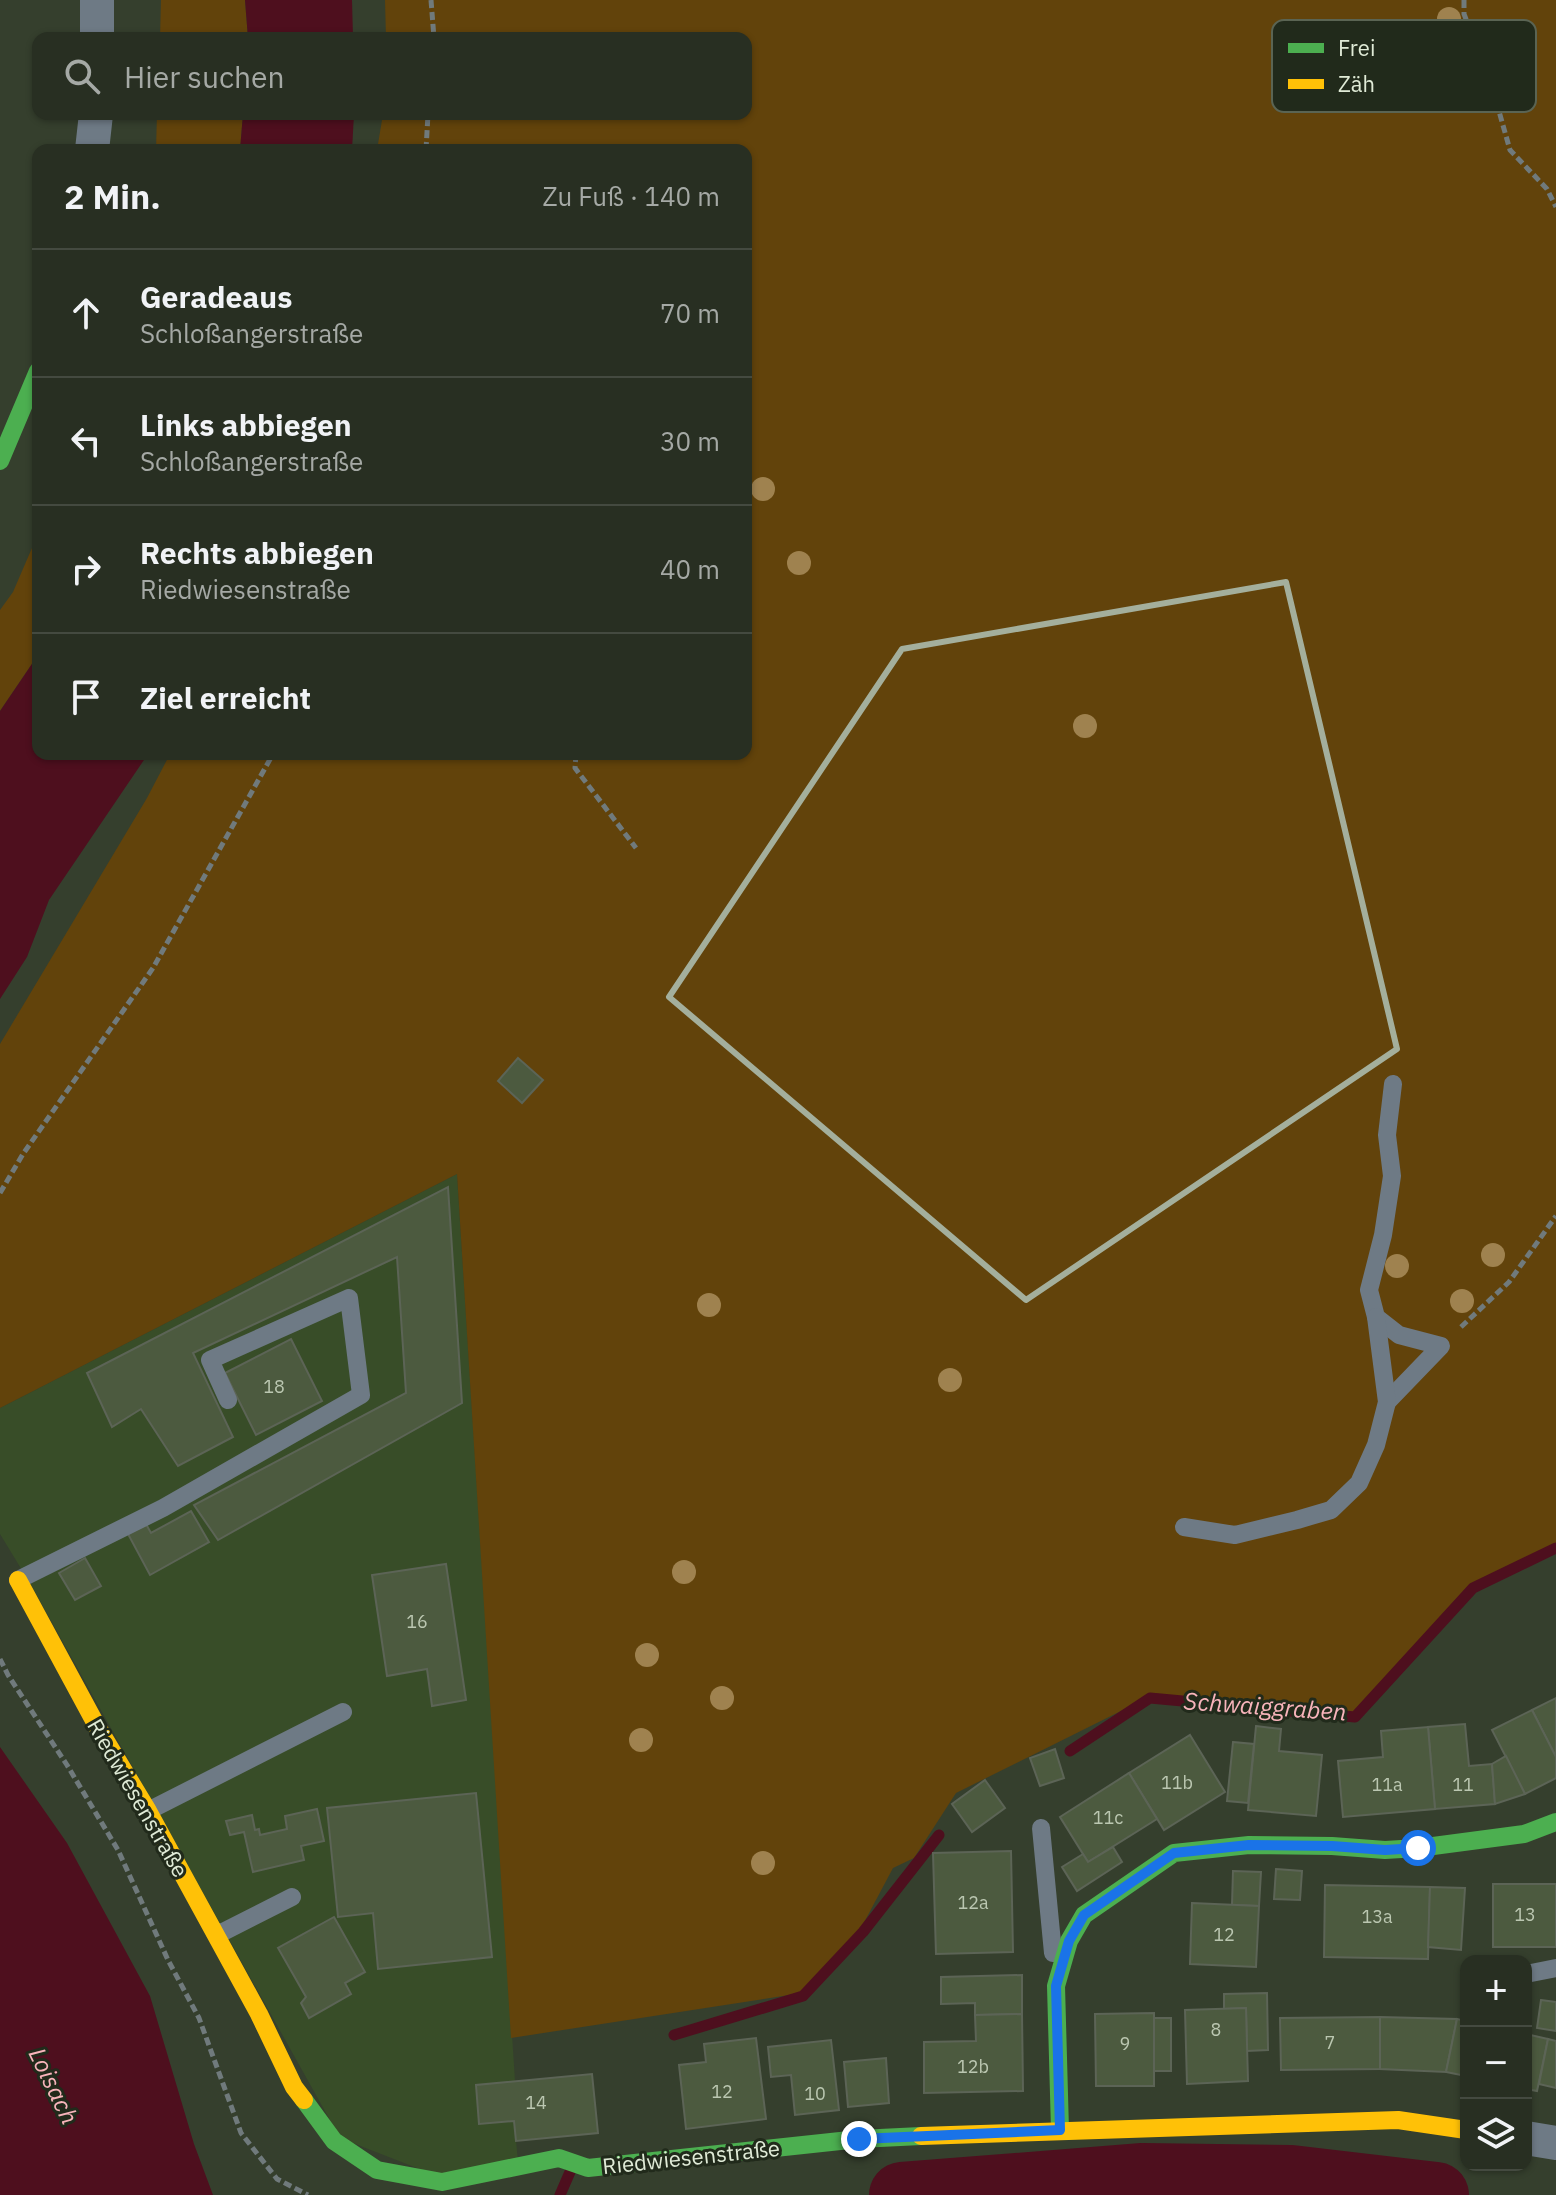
<!DOCTYPE html>
<html lang="de">
<head>
<meta charset="utf-8">
<style>
  body { margin:0; font-family:"IBM Plex Sans",sans-serif; background:#30372a; color:#f1f3f6 }
  .controls { position:absolute; right:24px; bottom:24px; display:grid; overflow:hidden; border-radius:16px; box-shadow:0 2px 6px #0004 }
  .controls button { width:72px; height:72px; display:grid; place-items:center; padding:0; border:0; border-bottom:2px solid #444a40; background:#282f22; color:#f1f3f6; font:40px sans-serif }
  .stop { position:absolute; width:24px; height:24px; margin:-18px; border:6px solid #1a73e8; border-radius:50%; background:#fff }
  .stop.end { background:#1a73e8; border-color:#fff; box-shadow:0 2px 8px #0008 }
  .list { margin:0; padding:0; list-style:none }
  h2 { display:flex; justify-content:space-between; align-items:center; height:104px; margin:0; padding:0 32px; font-size:34px }
  h2 small { font-size:26px; font-weight:400; color:#a5a9a5 }
  .list li { display:grid; grid-template-columns:52px 1fr auto; gap:24px; align-items:center; box-sizing:border-box; height:128px; padding:0 32px; border-top:2px solid #444a40 }
  .list b { display:block; font-size:30px; white-space:nowrap }
  .list p { margin:0; font-size:26px; white-space:nowrap; color:#a5a9a5 }
  .list em { font-size:26px; font-style:normal; color:#a5a9a5 }
  .icon { flex:none; width:44px; height:44px; fill:none; stroke:currentColor; stroke-width:2; stroke-linecap:round; stroke-linejoin:round }
  .map { position:relative; flex:none; width:1556px; height:2195px; overflow:hidden }
  .search { position:absolute; background:#282f22; box-shadow:0 2px 6px #0004; left:32px; top:32px; width:720px; height:88px; display:flex; align-items:center; gap:20px; box-sizing:border-box; padding:0 28px; border-radius:16px; color:#a5a9a5; font-size:30px }
  .panel { position:absolute; background:#282f22; box-shadow:0 2px 6px #0004; left:32px; top:144px; width:720px; height:616px; border-radius:16px }
  .map>svg:first-child { display:block }
  .built { fill:#384d28 }
  .green { fill:#62430b }
  .water { fill:#4e0f1e }
  .lines { fill:none; stroke-linecap:round; stroke-linejoin:round }
  .stream { stroke:#4e0f1e; stroke-width:11 }
  .river { stroke:#4e0f1e; stroke-width:66 }
  .building { fill:#4c5a3f; stroke:#5c6456; stroke-width:2 }
  .path { stroke:#707a7c; stroke-width:5; stroke-dasharray:8 4; stroke-linecap:butt }
  .lane { stroke:#6e7a85; stroke-width:18 }
  .street { stroke:#6e7a85; stroke-width:34 }
  .fast { stroke:#4caf50; stroke-width:18 }
  .slow { stroke:#ffc107; stroke-width:18 }
  .tree { fill:#9f824f }
  .route { stroke:#1a73e8; stroke-width:10 }
  .marked { fill:none; stroke:#a4af9c; stroke-width:6; stroke-linejoin:round }
  .labels { text-anchor:middle; stroke-width:6; stroke-linejoin:round; paint-order:stroke }
  .number-label { font-size:18px; fill:#bbc7b1 }
  .street-label { font-size:22px; fill:#e0ebd7; stroke:#212a1b }
  .water-label { font-size:24px; font-style:italic; fill:#f8b4bb; stroke:#212a1b }
  .key { fill:#212a1b; stroke:#5a6453; stroke-width:2 }
  .key-label { font-size:22px; fill:#e0ebd7 }
</style>
</head>
<body>
<div class="map">
<svg width="1556" height="2195" viewBox="0 0 1556 2195">
  <rect width="100%" height="100%" fill="#353f2d"/>
  <path class="built" d="M457 1174 515 2081 476 2086 479 2124 514 2121 518 2161 440 2177 340 2138 31 1585 0 1534V1408Z"/>
  <g class="green">
    <path d="M161 0H245L248 38H160Z"/>
    <path d="M385 0H1556V1546L1471 1587 1353 1715 1149 1697 956 1793 914 1858 893 1868 860 1930 802 1993 511 2038 457 1174 0 1408V1044L147 798 170 754H746V150H377L383 114H746V38H386Z"/>
    <path d="M157 114H243L240 150H156Z"/>
    <path d="M38 534V655L0 711V610L13 592Z"/>
  </g>
  <g class="water">
    <path d="M245 0H352L353 38H248Z"/>
    <path d="M243 114H354L352 150H240Z"/>
    <path d="M38 655V754H148L49 900 27 957 0 999V711Z"/>
    <path d="M0 1747 67 1843 150 1996 194 2144 213 2195H0Z"/>
  </g>
  <g class="lines">
    <g class="stream">
      <path d="M1070 1751 1150 1698 1355 1717 1473 1588 1556 1548"/>
      <path d="M674 2035 803 1996 863 1932 939 1835"/>
      <path d="M560 2195 570 2172"/>
    </g>
    <path class="river" d="M902 2195 1143 2176 1291 2178 1436 2195"/>
  </g>
  <g class="building">
    <path d="M518 1058 543 1080 522 1103 498 1081Z"/>
    <path d="M448 1187 462 1403 218 1540 194 1505 406 1393 397 1257 193 1353 233 1437 178 1466 141 1409 112 1427 87 1373Z"/>
    <path d="M291 1339 322 1401 256 1435 225 1373Z"/>
    <path d="M191 1511 209 1542 150 1575 128 1534 146 1524 151 1533Z"/>
    <path d="M85 1558 101 1586 75 1600 59 1573Z"/>
    <path d="M446 1564 466 1700 432 1706 427 1669 387 1676 372 1575Z"/>
    <path d="M1556 1698V1757L1532 1710Z"/>
    <path d="M1532 1710 1556 1757V1778L1525 1794 1492 1730Z"/>
    <path d="M1465 1724 1469 1766 1492 1764 1495 1804 1435 1809 1428 1727Z"/>
    <path d="M1256 1726 1281 1729 1279 1751 1322 1755 1316 1816 1248 1810Z"/>
    <path d="M1428 1727 1435 1809 1343 1817 1338 1761 1383 1757 1381 1731Z"/>
    <path d="M1190 1735 1225 1792 1164 1830 1129 1773Z"/>
    <path d="M1233 1742 1254 1744 1248 1803 1227 1801Z"/>
    <path d="M1055 1749 1064 1778 1040 1786 1030 1758Z"/>
    <path d="M1506 1756 1525 1794 1495 1804 1492 1764Z"/>
    <path d="M1129 1773 1157 1819 1088 1862 1060 1817Z"/>
    <path d="M985 1780 1005 1808 972 1832 952 1804Z"/>
    <path d="M476 1793 492 1957 378 1969 373 1913 338 1917 327 1808Z"/>
    <path d="M317 1809 324 1841 301 1846 304 1860 253 1872 244 1832 230 1835 226 1821 252 1815 255 1830 259 1829 260 1835 287 1829 285 1816Z"/>
    <path d="M1113 1847 1122 1862 1077 1891 1062 1867 1083 1854 1088 1862Z"/>
    <path d="M1011 1851 1013 1952 936 1954 933 1853Z"/>
    <path d="M1276 1869 1302 1871 1300 1900 1274 1899Z"/>
    <path d="M1233 1871 1261 1872 1259 1906 1232 1905Z"/>
    <rect x="1493" y="1884" width="63" height="63"/>
    <path d="M1325 1885 1430 1887 1428 1959 1324 1957Z"/>
    <path d="M1430 1887 1465 1888 1461 1950 1428 1947Z"/>
    <path d="M1192 1903 1259 1906 1256 1967 1190 1964Z"/>
    <path d="M334 1917 365 1972 345 1983 351 1994 309 2018 301 2003 306 1997 278 1948Z"/>
    <path d="M1022 1975V2014L975 2015V2003L941 2004V1977Z"/>
    <path d="M1267 1993 1268 2050 1247 2051 1246 2008 1224 2009V1994Z"/>
    <path d="M1541 2000 1556 2002V2031L1537 2028Z"/>
    <path d="M1246 2008 1248 2081 1187 2084 1185 2010Z"/>
    <path d="M1154 2013V2086H1096L1095 2014Z"/>
    <path d="M1022 2014 1023 2091 924 2093V2042L976 2041 975 2015Z"/>
    <path d="M1380 2017V2069L1281 2070 1280 2018Z"/>
    <path d="M1380 2017 1457 2019 1446 2072 1380 2069Z"/>
    <rect x="1154" y="2018" width="17" height="53"/>
    <path d="M1457 2019 1466 2021V2076L1446 2072Z"/>
    <path d="M1526 2034 1548 2039 1537 2091 1526 2089Z"/>
    <path d="M756 2038 766 2119 686 2129 679 2065 706 2062 704 2044Z"/>
    <path d="M1548 2039 1556 2041V2088L1539 2084Z"/>
    <path d="M831 2040 839 2110 795 2115 791 2075 771 2077 768 2047Z"/>
    <path d="M886 2058 889 2103 848 2107 844 2062Z"/>
    <path d="M592 2074 598 2133 516 2141 514 2121 479 2124 476 2085Z"/>
  </g>
  <g class="lines">
    <g class="path">
      <path d="M431 0 434 38"/>
      <path d="M1464 0V14L1489 76 1510 150 1547 189 1556 207"/>
      <path d="M426 150 428 114"/>
      <path d="M576 754 575 768 636 848"/>
      <path d="M0 1193 23 1154 153 968 273 754"/>
      <path d="M1461 1327 1509 1282 1556 1216"/>
      <path d="M0 1659 8 1675 67 1765 118 1850 168 1960 199 2018 241 2133 277 2179 308 2195"/>
    </g>
    <g class="lane">
      <path d="M1387 1402 1441 1346 1399 1335 1376 1317 1369 1290 1383 1235 1392 1176 1387 1135 1393 1084"/>
      <path d="M1184 1527 1235 1535 1297 1520 1331 1510 1359 1483 1376 1445 1387 1402 1376 1317"/>
      <path d="M18 1580 163 1508 361 1395 349 1298 210 1360 228 1400"/>
      <path d="M148 1811 343 1712"/>
      <path d="M1041 1828 1053 1953"/>
      <path d="M215 1933 223 1932 292 1897"/>
      <path d="M1526 1974 1556 1968"/>
    </g>
    <g class="street">
      <path d="M97 0V38"/>
      <path d="M92 150 96 114"/>
      <path d="M1526 2138 1556 2143"/>
    </g>
    <g class="fast">
      <path d="M0 461 38 371"/>
      <path d="M304 2100 334 2141 377 2170 442 2182 559 2158 588 2168 859 2139 921 2136"/>
      <path d="M1060 2130 1056 1986 1069 1941 1084 1915 1174 1853 1249 1845 1332 1846 1385 1850 1418 1848 1524 1834 1556 1822"/>
    </g>
    <g class="slow">
      <path d="M18 1580 98 1728 148 1811 259 2014 294 2087 304 2100"/>
      <path d="M921 2136 1398 2120 1466 2130"/>
    </g>
  </g>
  <g class="tree">
    <circle cx="1449" cy="19" r="12"/>
    <circle cx="763" cy="489" r="12"/>
    <circle cx="799" cy="563" r="12"/>
    <circle cx="1085" cy="726" r="12"/>
    <circle cx="1493" cy="1255" r="12"/>
    <circle cx="1397" cy="1266" r="12"/>
    <circle cx="1462" cy="1301" r="12"/>
    <circle cx="709" cy="1305" r="12"/>
    <circle cx="950" cy="1380" r="12"/>
    <circle cx="684" cy="1572" r="12"/>
    <circle cx="647" cy="1655" r="12"/>
    <circle cx="722" cy="1698" r="12"/>
    <circle cx="641" cy="1740" r="12"/>
    <circle cx="763" cy="1863" r="12"/>
  </g>
  <g class="lines">
    <path class="route" d="M859 2139 1060 2130 1056 1986 1069 1941 1084 1915 1174 1853 1249 1845 1332 1846 1385 1850 1418 1848"/>
  </g>
  <path class="marked" d="M1286 582 1397 1049 1026 1300 669 997 902 649Z"/>
  <g class="labels">
    <g class="number-label">
      <text x="274" y="1393">18</text>
      <text x="417" y="1628">16</text>
      <text x="1177" y="1789">11b</text>
      <text x="1387" y="1791">11a</text>
      <text x="1463" y="1791">11</text>
      <text x="1108" y="1824">11c</text>
      <text x="973" y="1909">12a</text>
      <text x="1525" y="1921">13</text>
      <text x="1377" y="1923">13a</text>
      <text x="1224" y="1941">12</text>
      <text x="1216" y="2036">8</text>
      <text x="1330" y="2049">7</text>
      <text x="1125" y="2050">9</text>
      <text x="973" y="2073">12b</text>
      <text x="722" y="2098">12</text>
      <text x="815" y="2100">10</text>
      <text x="536" y="2109">14</text>
    </g>
    <g class="street-label">
      <text transform="translate(138 1798) rotate(60)" y="8">Riedwiesenstraße</text>
      <text transform="translate(691 2157) rotate(-6)" y="8">Riedwiesenstraße</text>
    </g>
    <g class="water-label">
      <text transform="translate(1265 1707) rotate(4)" y="8">Schwaiggraben</text>
      <text transform="translate(53 2086) rotate(64)" y="8">Loisach</text>
    </g>
  </g>
  <rect x="1272" y="20" width="264" height="92" rx="12" class="key"/>
  <rect x="1288" y="43" width="36" height="10" fill="#4caf50"/>
  <rect x="1288" y="79" width="36" height="10" fill="#ffc107"/>
  <g class="key-label">
    <text x="1338" y="56">Frei</text>
    <text x="1338" y="92">Zäh</text>
  </g>
</svg>
<div class="controls">
<button>+</button>
<button>−</button>
<button><svg class="icon" aria-label="layers" viewBox="0 0 24 24"><path d="M12 4l9 5-9 5-9-5zM3 14l9 5 9-5"/></svg></button>
</div>
<div class="stop" style="left:1418px;top:1848px"></div>
<div class="stop end" style="left:859px;top:2139px"></div>
<div class="search"><svg class="icon" aria-label="search" viewBox="0 0 24 24"><circle cx="10" cy="10" r="6"/><path d="M15 15l6 6"/></svg>Hier suchen</div>
<section class="panel">
<h2>2 Min.<small>Zu Fuß · 140 m</small></h2>
<ul class="list">
<li><svg class="icon" aria-label="ahead" viewBox="0 0 24 24"><path d="M12 20V5M6 11l6-6 6 6"/></svg><div><b>Geradeaus</b><p>Schloßangerstraße</p></div><em>70 m</em></li>
<li><svg class="icon" aria-label="left" viewBox="0 0 24 24"><path d="M17 20v-9H6M10 6l-5 5 5 5"/></svg><div><b>Links abbiegen</b><p>Schloßangerstraße</p></div><em>30 m</em></li>
<li><svg class="icon" aria-label="right" viewBox="0 0 24 24"><path d="M7 20v-9h11M14 6l5 5-5 5"/></svg><div><b>Rechts abbiegen</b><p>Riedwiesenstraße</p></div><em>40 m</em></li>
<li><svg class="icon" aria-label="arrive" viewBox="0 0 24 24"><path d="M6 21V4h12l-3 4 3 4H6"/></svg><div><b>Ziel erreicht</b></div></li>
</ul>
</section>
</div>
</body>
</html>
